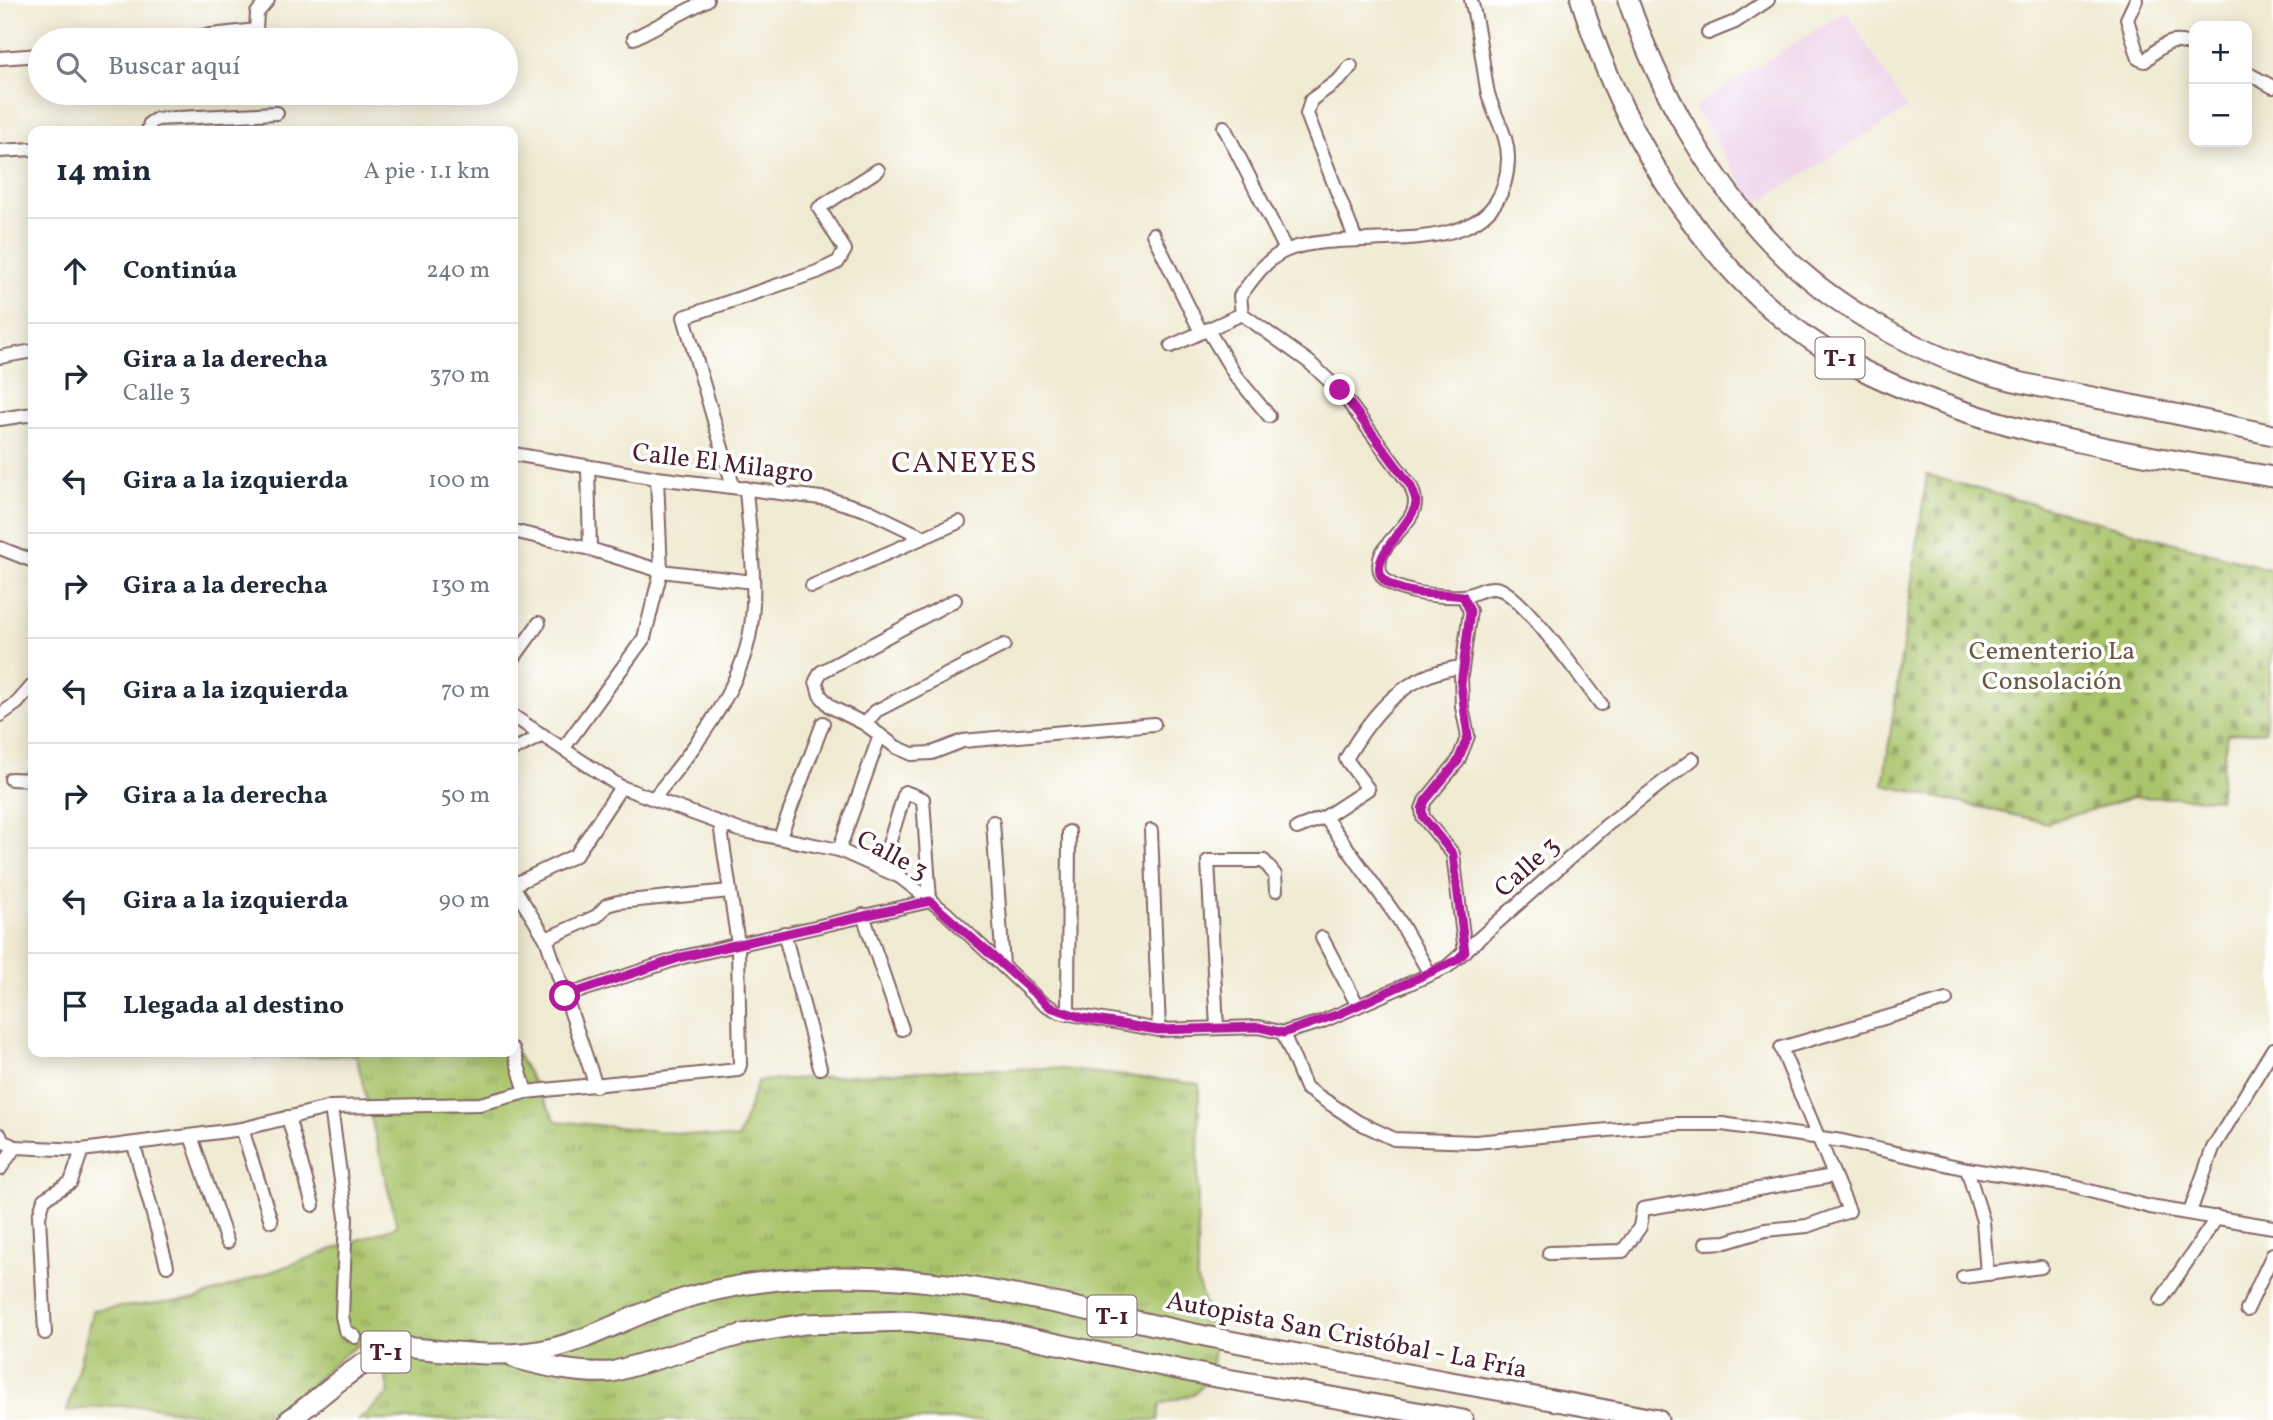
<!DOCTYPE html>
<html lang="es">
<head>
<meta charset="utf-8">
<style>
  body { margin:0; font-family:Vollkorn,serif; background:#f2f2f3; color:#1f2937 }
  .controls { position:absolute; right:21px; top:21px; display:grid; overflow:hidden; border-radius:14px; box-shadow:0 4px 18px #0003 }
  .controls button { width:63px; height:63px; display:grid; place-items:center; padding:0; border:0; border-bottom:2px solid #e0e1e3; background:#fff; color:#1f2937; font:35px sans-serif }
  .stop { position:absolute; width:21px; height:21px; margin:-16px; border:5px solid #b5179e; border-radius:50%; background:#fff }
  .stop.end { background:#b5179e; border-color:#fff; box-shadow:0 2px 7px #0008 }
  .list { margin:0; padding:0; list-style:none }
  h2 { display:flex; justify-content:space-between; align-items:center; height:91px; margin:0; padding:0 28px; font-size:30px }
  h2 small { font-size:23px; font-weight:400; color:#747a83 }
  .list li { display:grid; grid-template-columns:46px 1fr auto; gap:21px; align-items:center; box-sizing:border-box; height:105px; padding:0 28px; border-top:2px solid #e0e1e3 }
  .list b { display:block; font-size:26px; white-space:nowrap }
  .list p { margin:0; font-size:23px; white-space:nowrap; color:#747a83 }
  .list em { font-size:23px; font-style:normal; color:#747a83 }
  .icon { flex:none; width:38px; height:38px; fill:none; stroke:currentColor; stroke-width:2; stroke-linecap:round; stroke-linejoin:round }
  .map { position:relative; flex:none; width:2273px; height:1420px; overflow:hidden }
  .search { position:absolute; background:#fff; box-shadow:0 4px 18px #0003; left:28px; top:28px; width:490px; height:77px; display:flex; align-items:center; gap:18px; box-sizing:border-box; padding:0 24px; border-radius:38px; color:#747a83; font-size:26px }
  .panel { position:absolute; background:#fff; box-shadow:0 4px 18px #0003; left:28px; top:126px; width:490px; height:931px; border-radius:14px }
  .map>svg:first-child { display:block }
  .built { fill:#ecd1ea }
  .grass { fill:url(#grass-tufts); stroke:#7a724c; stroke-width:2 }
  .cemetery { fill:url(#cemetery-stones); stroke:#7a724c; stroke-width:2 }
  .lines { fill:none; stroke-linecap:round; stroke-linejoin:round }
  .minor-casing { stroke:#846665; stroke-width:16 }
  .highway-casing { stroke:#846665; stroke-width:23 }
  .minor { stroke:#fff; stroke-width:12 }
  .highway { stroke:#fff; stroke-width:19 }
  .route { stroke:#b5179e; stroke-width:9 }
  .labels { text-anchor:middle; stroke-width:7; stroke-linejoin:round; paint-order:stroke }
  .shield { fill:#fff; stroke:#80626b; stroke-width:2 }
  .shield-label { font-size:24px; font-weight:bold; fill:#4a1f2b }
  .street-label { font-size:26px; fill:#4a1f2b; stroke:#fff }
  .park-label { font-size:26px; fill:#6c5942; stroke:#fff }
  .quarter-label { font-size:30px; letter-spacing:2px; fill:#4a1f2b; stroke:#fff }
</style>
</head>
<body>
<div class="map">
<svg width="2273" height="1420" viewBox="0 0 2273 1420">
  <defs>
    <pattern id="grass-tufts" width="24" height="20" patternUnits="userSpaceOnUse" patternTransform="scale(1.75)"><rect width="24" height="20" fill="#aac56c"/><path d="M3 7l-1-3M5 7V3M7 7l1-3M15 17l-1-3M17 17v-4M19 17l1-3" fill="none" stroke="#8c9f59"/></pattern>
    <pattern id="cemetery-stones" width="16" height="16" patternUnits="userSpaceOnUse" patternTransform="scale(1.75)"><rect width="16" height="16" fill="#aac56c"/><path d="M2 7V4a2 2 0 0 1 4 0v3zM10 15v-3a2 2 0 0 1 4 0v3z" fill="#8c9f59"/></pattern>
  </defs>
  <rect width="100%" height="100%" fill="#fff"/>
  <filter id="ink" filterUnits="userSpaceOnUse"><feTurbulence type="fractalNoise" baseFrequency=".0143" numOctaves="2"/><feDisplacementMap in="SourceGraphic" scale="14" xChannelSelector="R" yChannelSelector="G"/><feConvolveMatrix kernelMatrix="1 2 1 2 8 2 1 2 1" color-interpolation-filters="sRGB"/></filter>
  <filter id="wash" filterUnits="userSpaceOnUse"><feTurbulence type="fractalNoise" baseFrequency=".00686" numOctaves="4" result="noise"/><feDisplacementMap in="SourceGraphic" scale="28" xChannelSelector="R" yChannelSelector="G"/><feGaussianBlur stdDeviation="1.57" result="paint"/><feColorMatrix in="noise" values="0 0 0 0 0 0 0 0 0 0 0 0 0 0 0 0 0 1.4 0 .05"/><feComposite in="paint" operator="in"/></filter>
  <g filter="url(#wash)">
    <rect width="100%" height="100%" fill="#f0ead2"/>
    <path class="built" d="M1846 11 1907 109 1755 205 1694 107Z"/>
    <path class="grass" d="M513 1047 556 1121 738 1139 758 1081 923 1071 1052 1068 1199 1084 1197 1281 1216 1338 1210 1376 1195 1394 1160 1404 1158 1420H359L389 1393 378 1336C332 1351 309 1400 264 1415 226 1420 195 1414 158 1408 128 1403 97 1407 67 1411L93 1310 196 1299 397 1226 356 1055 255 1059 254 1052H513Z"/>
    <path class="cemetery" d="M1927 475 2273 570V649L2265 731 2227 734 2219 799 2134 797 2048 823 1883 785Z"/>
  </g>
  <g filter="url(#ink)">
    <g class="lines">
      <defs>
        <g id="minor">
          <path d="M1471 0C1479 30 1482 59 1487 89 1492 115 1509 133 1508 160 1504 273 1353 222 1285 251 1266 259 1252 280 1240 296L1242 314 1309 362 1340 391 1411 486C1412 490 1415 496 1415 501 1416 527 1373 543 1380 571 1386 594 1443 597 1463 596 1475 595 1486 585 1499 589 1522 595 1583 681 1601 704"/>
          <path d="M2136 0 2127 19 2139 59 2145 61C2161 45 2172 36 2194 46"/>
          <path d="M1708 33 1735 22 1768 0"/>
          <path d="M634 38 707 0"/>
          <path d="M167 40 256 30 257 13 268 0"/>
          <path d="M0 58 40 55"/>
          <path d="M1351 66 1340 79 1311 100 1307 114 1355 238"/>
          <path d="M2247 73 2273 87"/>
          <path d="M1224 127 1286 250"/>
          <path d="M148 131 150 123 157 119 277 113"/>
          <path d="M0 151 33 149"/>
          <path d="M1153 234 1201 332"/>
          <path d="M1208 330 1235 375 1269 416"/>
          <path d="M1171 346 1242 314"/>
          <path d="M0 357 33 351"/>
          <path d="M0 419 33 414"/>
          <path d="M513 454 657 478 829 499 869 511 921 536"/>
          <path d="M733 486 684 317 817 272 838 262 845 250 819 208 878 170"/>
          <path d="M513 531 590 549 588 468"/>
          <path d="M0 548 33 561"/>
          <path d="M590 549 661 571 753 582"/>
          <path d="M812 586 959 522"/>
          <path d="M1463 596 1470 611 1461 676 1462 707 1468 736 1458 761 1425 801 1422 809 1423 817 1453 854 1465 952"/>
          <path d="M955 600 821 672 816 681 820 695 831 707 865 724 896 747 912 754 932 753 963 741 1154 724"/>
          <path d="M513 659 539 623"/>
          <path d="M0 715 17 703 33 685"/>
          <path d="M513 716 621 787 739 830 839 850 900 877 945 912 1041 1002 1059 1012 1159 1030 1259 1027 1283 1033 1321 1022 1447 967 1607 825 1693 759"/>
          <path d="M865 724 876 711 1004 645"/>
          <path d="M563 749 644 638 661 571 657 478"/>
          <path d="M513 750 543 735"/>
          <path d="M11 779 33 780"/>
          <path d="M654 798C691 752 736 697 749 638 759 590 749 536 746 488"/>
          <path d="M1325 817 1399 920 1430 974"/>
          <path d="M993 822 1003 966"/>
          <path d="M1297 828 1325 817 1368 789 1346 759C1373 712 1406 673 1462 667"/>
          <path d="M1151 831 1159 1030"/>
          <path d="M780 837 823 723"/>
          <path d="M839 850 880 735"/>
          <path d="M513 885 576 855 621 787"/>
          <path d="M513 886 546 939 596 1086"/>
          <path d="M863 915 902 1029"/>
          <path d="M784 933 820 1068"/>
          <path d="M1322 938 1358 1006"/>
          <path d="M546 939 597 916 607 905 618 902 730 891"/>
          <path d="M565 996 683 957 930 901 923 799 905 792 888 847"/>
          <path d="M1068 1014 1069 832"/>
          <path d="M1217 1027 1208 861H1264L1275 875 1276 890"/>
          <path d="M1283 1033 1306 1088 1358 1122 1394 1139 1475 1142 1675 1124H1722L1842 1141 1967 1169 2067 1185 2150 1207 2273 1227"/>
          <path d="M513 1049 526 1092"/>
          <path d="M331 1107 346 1218 342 1316 345 1330 355 1337"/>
          <path d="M288 1117 313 1205"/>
          <path d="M242 1129 271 1221"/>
          <path d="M0 1135 2 1141 15 1147"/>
          <path d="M191 1136 227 1242"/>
          <path d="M134 1145 167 1266"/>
          <path d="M0 1169 15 1147 82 1150"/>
          <path d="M1967 1169 1983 1221 1987 1274"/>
          <path d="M2190 1212 2213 1148 2273 1049"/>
          <path d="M1706 1243 1726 1242 1765 1230 1807 1226 1849 1211 1781 1048 1946 1000"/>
          <path d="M1549 1253 1623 1251 1640 1227 1643 1209 1833 1176"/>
          <path d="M1963 1277 2041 1267"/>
          <path d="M2161 1300 2217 1217"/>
          <path d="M2247 1310 2273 1254"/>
          <path d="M45 1333 39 1216 44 1199 71 1182 82 1150 242 1129 331 1107 480 1104 526 1092 738 1070 740 1065 738 944 720 824"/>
        </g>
        <g id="highway">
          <path d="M1581 0C1625 141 1715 291 1849 363 1978 432 2131 453 2273 477"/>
          <path d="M1628 0C1658 89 1710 181 1776 248 1828 302 1903 345 1973 369 2017 384 2062 391 2107 400 2163 411 2218 423 2273 435"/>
          <path d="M515 1358C547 1367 578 1374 612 1372L744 1334 805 1324 908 1321 1001 1332 1210 1376 1463 1420"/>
          <path d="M289 1420C326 1394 358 1358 403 1347 449 1351 497 1359 544 1350 585 1342 624 1319 664 1305 721 1285 781 1277 841 1277 968 1276 1091 1313 1215 1338 1362 1368 1511 1391 1658 1420"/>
        </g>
      </defs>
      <use href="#minor" class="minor-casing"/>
      <use href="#highway" class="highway-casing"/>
      <use href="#minor" class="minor"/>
      <use href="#highway" class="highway"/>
    </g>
  </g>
  <g class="lines" filter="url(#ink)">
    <path class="route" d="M565 996 682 957 930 901 1050 1007 1083 1018 1158 1030 1259 1027 1283 1033 1339 1014 1457 960 1465 952 1453 854 1423 817 1422 809 1425 801 1458 761 1468 736 1461 685 1470 611 1463 596C1442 593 1418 596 1398 588 1348 570 1415 526 1416 502 1416 497 1412 490 1411 486L1340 390"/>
  </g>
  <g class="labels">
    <g class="shield">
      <rect x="1815.5" y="337.5" width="49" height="41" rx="5"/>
      <rect x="1087.5" y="1295.5" width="49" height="41" rx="5"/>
      <rect x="361.5" y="1331.5" width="49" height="41" rx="5"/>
    </g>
    <g class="shield-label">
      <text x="1840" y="366">T-1</text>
      <text x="1112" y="1324">T-1</text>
      <text x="386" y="1360">T-1</text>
    </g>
    <g class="street-label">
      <text transform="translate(723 462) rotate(7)" y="9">Calle El Milagro</text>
      <text transform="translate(893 854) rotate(28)" y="9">Calle 3</text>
      <text transform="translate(1526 866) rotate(-42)" y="9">Calle 3</text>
      <text transform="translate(1347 1334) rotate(11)" y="9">Autopista San Cristóbal - La Fría</text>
    </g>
    <g class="park-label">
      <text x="2052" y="659">Cementerio La<tspan x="2052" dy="30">Consolación</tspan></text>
    </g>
    <g class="quarter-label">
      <text x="965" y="472">CANEYES</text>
    </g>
  </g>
</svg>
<div class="controls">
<button>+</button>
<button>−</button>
</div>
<div class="stop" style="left:565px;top:996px"></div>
<div class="stop end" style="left:1340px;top:390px"></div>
<div class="search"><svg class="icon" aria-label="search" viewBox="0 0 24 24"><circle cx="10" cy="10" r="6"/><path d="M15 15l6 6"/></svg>Buscar aquí</div>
<section class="panel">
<h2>14 min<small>A pie · 1.1 km</small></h2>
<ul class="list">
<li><svg class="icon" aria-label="ahead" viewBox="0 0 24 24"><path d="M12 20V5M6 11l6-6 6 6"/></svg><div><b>Continúa</b></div><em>240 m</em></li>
<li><svg class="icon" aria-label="right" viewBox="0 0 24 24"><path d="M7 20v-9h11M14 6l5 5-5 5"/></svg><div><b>Gira a la derecha</b><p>Calle 3</p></div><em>370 m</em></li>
<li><svg class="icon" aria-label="left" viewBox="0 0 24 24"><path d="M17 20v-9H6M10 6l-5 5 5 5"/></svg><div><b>Gira a la izquierda</b></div><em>100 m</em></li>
<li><svg class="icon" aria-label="right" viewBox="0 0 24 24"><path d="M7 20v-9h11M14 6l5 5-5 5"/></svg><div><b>Gira a la derecha</b></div><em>130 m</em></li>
<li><svg class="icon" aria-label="left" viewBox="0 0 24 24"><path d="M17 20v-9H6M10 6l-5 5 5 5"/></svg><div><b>Gira a la izquierda</b></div><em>70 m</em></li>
<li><svg class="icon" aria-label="right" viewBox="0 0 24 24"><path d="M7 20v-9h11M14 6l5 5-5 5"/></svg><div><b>Gira a la derecha</b></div><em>50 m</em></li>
<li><svg class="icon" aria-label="left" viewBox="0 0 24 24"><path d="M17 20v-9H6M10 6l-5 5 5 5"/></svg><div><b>Gira a la izquierda</b></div><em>90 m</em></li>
<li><svg class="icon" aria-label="arrive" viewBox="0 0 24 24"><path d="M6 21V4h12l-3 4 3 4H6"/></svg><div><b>Llegada al destino</b></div></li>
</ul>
</section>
</div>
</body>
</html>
